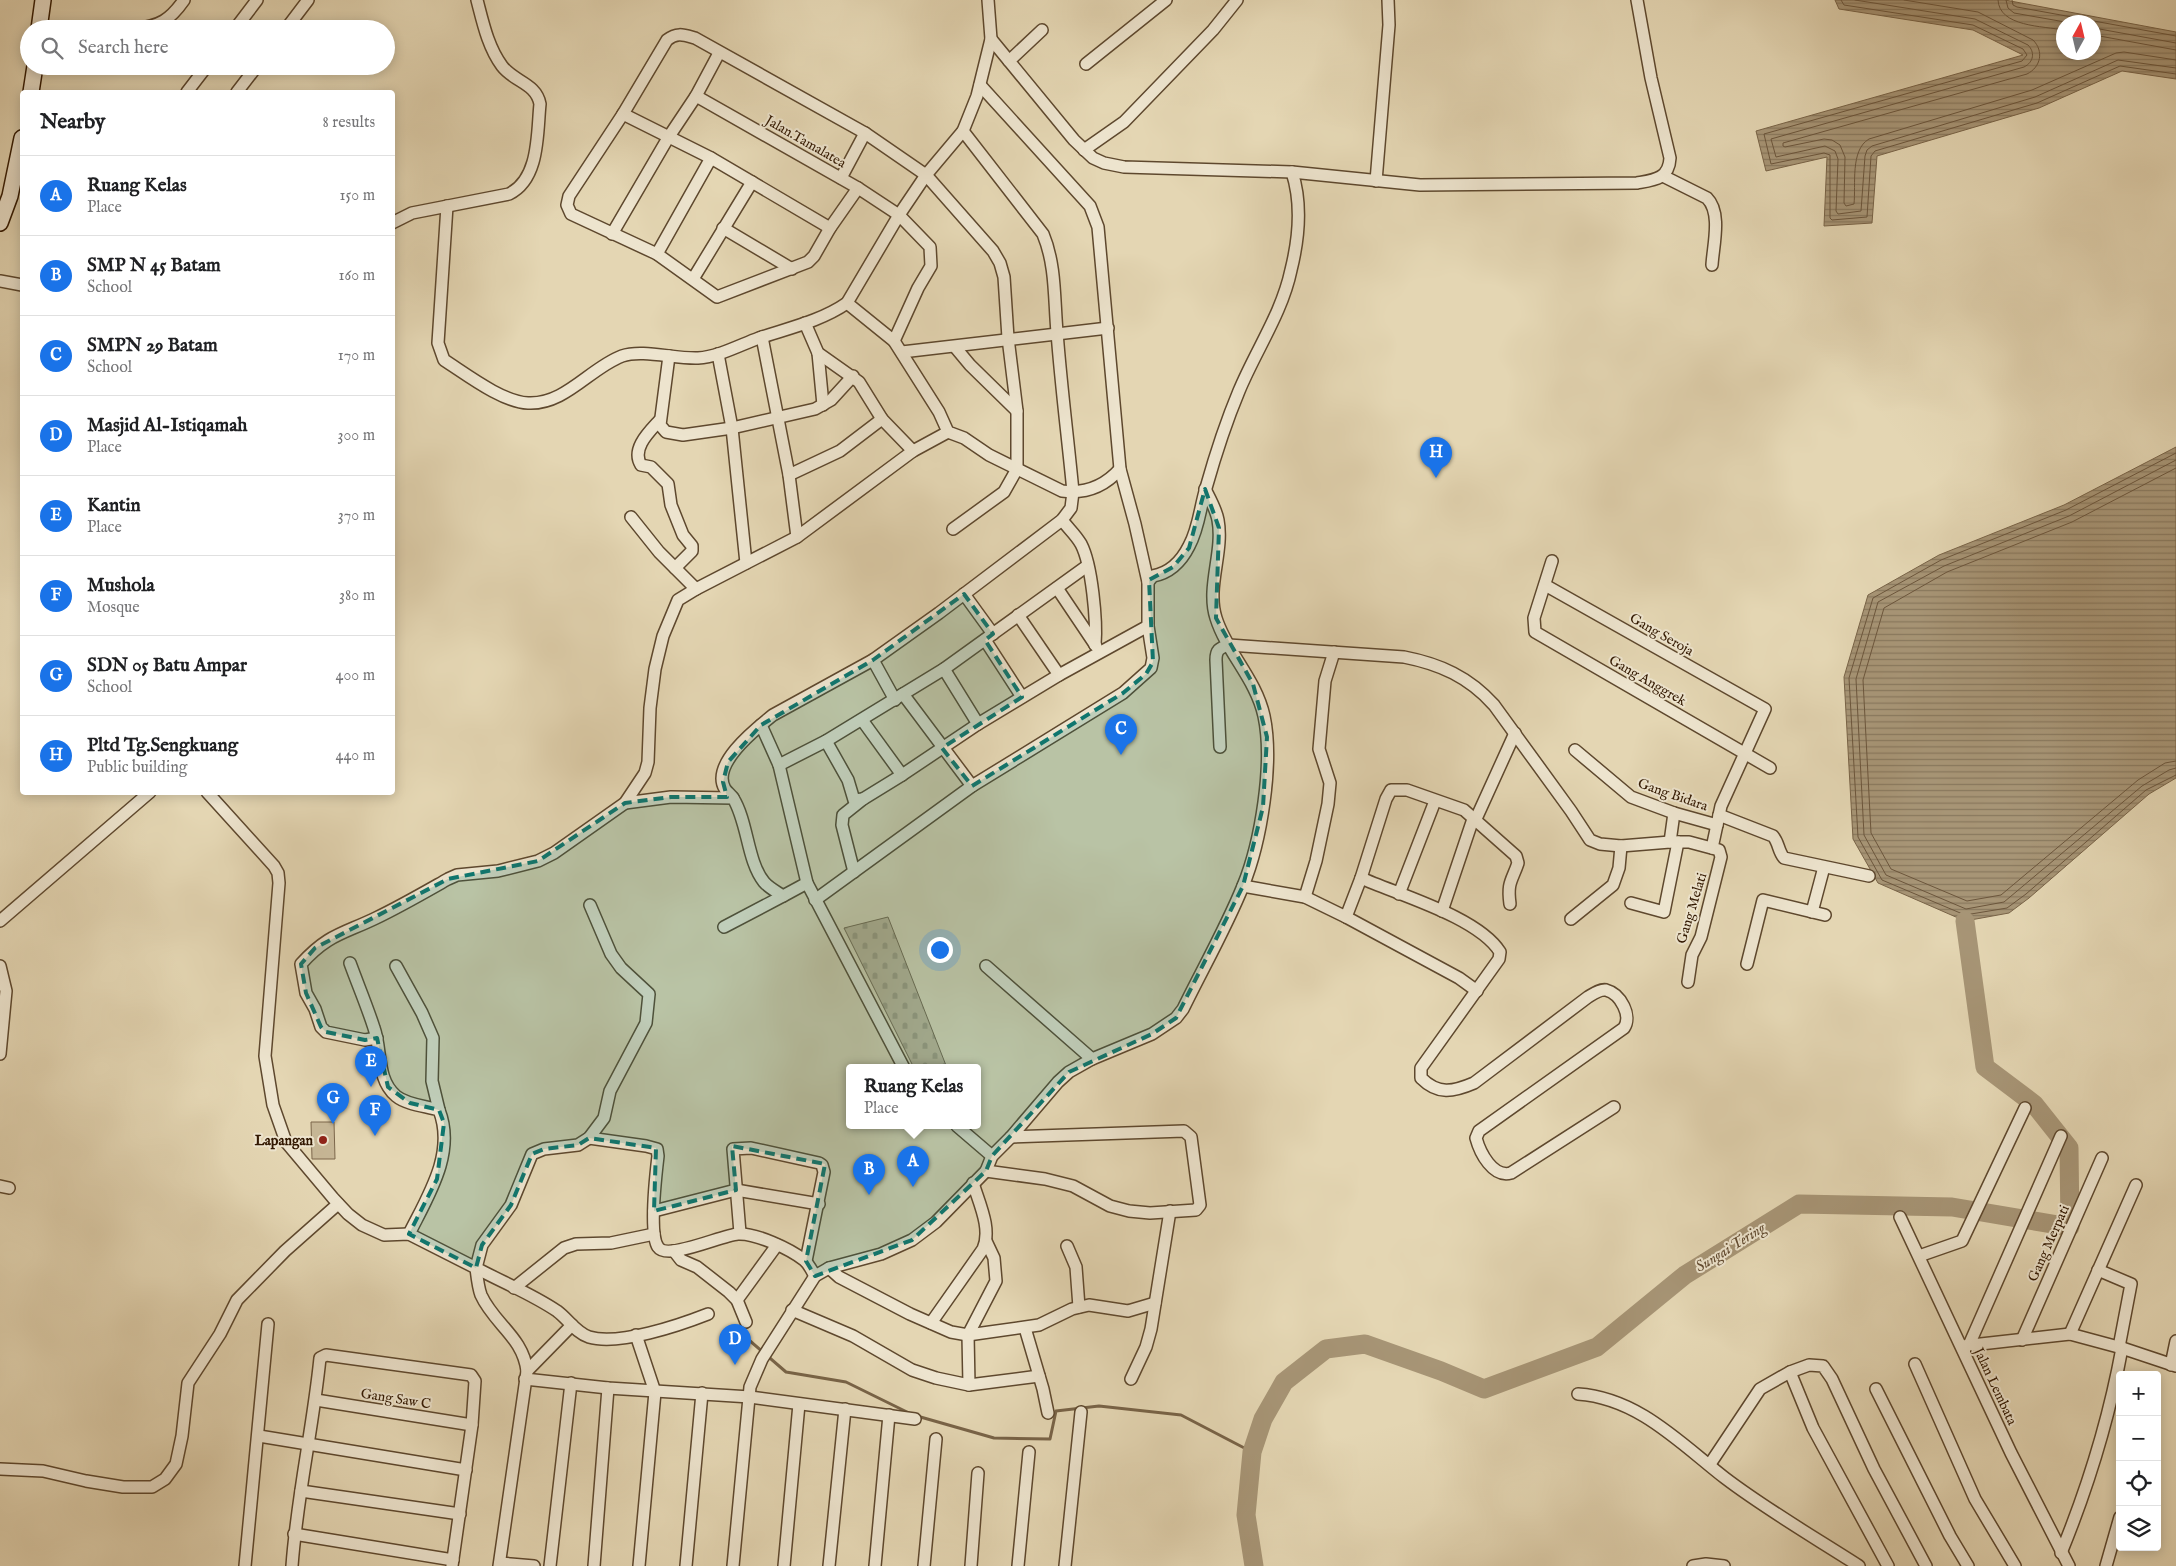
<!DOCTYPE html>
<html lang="en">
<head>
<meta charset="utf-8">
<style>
  body { margin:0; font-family:"IM FELL English",serif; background:#f2f2f2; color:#202124 }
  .controls { position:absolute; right:15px; bottom:15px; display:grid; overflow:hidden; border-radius:5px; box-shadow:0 2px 12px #0003 }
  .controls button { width:45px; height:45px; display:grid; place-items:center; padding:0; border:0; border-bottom:1px solid #e0e0e0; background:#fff; color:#202124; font:25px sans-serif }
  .compass { position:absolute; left:2056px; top:15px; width:45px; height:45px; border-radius:50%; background:#fff; box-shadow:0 2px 12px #0003; rotate:8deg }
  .you { position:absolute; left:939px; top:949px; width:18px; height:18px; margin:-12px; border:4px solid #fff; border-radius:50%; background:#1a73e8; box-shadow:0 0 0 8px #1a73e833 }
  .badge { display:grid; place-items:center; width:32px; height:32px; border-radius:50%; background:#1a73e8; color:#fff; font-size:16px; font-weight:700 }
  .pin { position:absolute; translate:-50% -41px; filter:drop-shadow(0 1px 2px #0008) }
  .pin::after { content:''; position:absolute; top:26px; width:18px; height:15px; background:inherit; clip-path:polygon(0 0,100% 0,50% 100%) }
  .popup { position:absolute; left:846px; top:1064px; width:135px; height:65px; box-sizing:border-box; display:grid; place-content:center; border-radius:5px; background:#fff; filter:drop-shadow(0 1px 4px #0005); font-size:16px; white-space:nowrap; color:#757577 }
  .popup b { font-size:19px; color:#202124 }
  .popup::after { content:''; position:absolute; left:50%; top:100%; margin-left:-10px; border:10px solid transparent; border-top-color:#fff }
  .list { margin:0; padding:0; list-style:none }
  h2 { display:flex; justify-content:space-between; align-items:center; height:65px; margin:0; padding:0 20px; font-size:21px }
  h2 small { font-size:16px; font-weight:400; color:#757577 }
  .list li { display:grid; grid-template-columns:32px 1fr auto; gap:15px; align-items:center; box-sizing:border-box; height:80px; padding:0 20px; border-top:1px solid #e0e0e0 }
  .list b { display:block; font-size:19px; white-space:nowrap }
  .list p { margin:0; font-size:16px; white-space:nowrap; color:#757577 }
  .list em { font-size:16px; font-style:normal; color:#757577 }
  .icon { flex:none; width:28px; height:28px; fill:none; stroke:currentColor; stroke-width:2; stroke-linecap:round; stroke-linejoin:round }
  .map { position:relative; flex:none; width:2176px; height:1566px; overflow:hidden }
  .search { position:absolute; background:#fff; box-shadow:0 2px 12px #0003; left:20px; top:20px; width:375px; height:55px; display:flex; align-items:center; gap:12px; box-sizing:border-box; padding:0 18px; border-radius:28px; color:#757577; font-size:19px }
  .panel { position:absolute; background:#fff; box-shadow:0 2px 12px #0003; left:20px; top:90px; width:375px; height:705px; border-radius:5px }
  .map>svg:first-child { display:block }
  .cemetery { fill:url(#cemetery-stones); stroke:#7c674b }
  .pitch { fill:#c6b695; stroke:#7c674b }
  .water { fill:url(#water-rules); stroke:#786347; fill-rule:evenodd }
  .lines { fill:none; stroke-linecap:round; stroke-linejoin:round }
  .shore { stroke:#6c563c; stroke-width:1 }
  .stream { stroke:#786347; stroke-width:3 }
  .canal { stroke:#a79576; stroke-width:11 }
  .river { stroke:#a79576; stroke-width:19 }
  .street-casing { stroke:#5e482e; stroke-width:14 }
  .secondary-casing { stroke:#321801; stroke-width:18 }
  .street { stroke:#ede4ce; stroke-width:11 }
  .secondary { stroke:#ede4ce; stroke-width:15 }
  .marked { fill:#0f766e; fill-opacity:0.2; stroke:#0f766e; stroke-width:4; stroke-dasharray:10 6; stroke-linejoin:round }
  .poi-dot { fill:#8f2418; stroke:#ede4ce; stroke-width:2 }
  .labels { text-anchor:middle; stroke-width:4; stroke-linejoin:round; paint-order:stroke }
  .street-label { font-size:14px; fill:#321801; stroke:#ede4ce }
  .poi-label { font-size:14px; font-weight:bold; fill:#321801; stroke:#ede4ce; text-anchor:end }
  .water-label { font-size:15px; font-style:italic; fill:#614a30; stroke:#ede4ce }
</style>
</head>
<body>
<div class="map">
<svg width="2176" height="1566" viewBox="0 0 2176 1566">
  <defs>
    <pattern id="cemetery-stones" width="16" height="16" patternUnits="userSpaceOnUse" patternTransform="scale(1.25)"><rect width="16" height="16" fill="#c6b695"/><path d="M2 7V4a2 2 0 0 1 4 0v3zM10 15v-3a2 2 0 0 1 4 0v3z" fill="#ab9c7f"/></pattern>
    <pattern id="water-rules" width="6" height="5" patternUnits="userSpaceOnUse" patternTransform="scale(1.25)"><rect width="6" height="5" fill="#a79576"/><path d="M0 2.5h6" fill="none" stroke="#89795e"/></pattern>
  </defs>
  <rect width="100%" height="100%" fill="#e4d6b3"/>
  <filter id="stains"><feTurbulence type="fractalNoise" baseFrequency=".004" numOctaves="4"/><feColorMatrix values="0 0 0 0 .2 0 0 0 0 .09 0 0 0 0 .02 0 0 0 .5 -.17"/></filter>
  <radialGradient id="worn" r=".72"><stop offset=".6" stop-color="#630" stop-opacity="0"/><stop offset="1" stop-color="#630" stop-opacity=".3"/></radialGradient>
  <path class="cemetery" d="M888 917 947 1068H914L844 928Z"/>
  <path class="pitch" d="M311 1122H334L335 1159H312Z"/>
  <g class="water">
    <path d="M1835 0H2005L2176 32V79L2122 71 2039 108 1877 156 1872 223 1824 226 1827 157 1766 171 1756 131 2023 55 1973 30 1839 9ZM2064 22H2094V52H2064Z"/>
    <path d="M2176 447V778L2149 794 2029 898 2009 913 1965 921 1878 883 1853 839 1844 677 1868 595 1939 555 2064 505Z"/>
  </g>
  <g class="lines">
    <g class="shore">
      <path d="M1841 0 1844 5 1973 25 2023 49 2027 55 2022 61 1764 134 1771 164 1824 153 1830 155V218L1832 220 1867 217 1871 156 1875 151 2037 103 2120 66 2176 74"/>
      <path d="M1855 0 1975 19 2028 45C2035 52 2034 62 2024 67L1771 139 1776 157 1825 146 1835 151 1838 159 1836 211 1838 214 1861 211 1865 156 1867 150 1872 146 2035 97 2118 60 2176 68"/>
      <path d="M1904 0 1978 12 2033 40C2044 51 2041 67 2027 74L1783 143V146L1785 147 1824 139 1832 140 1840 145 1845 157 1844 203 1846 206 1854 204C1856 185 1850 150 1869 139L2032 90 2116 53 2124 52 2176 60"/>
      <path d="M1998 0C1999 27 2043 26 2064 30"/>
      <path d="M2006 0 2008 8 2014 13 2065 22"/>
      <path d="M2012 0 2013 5 2017 7 2176 36"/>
      <path d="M2094 28 2176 43"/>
      <path d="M2094 35 2176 50"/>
      <path d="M2176 453 2066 510 1941 560 1873 598 1849 678 1858 837 1882 880 1965 915 2007 908 2026 894 2146 790 2176 775"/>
      <path d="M2176 460 2069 516 1944 566 1878 602 1856 679 1864 835 1886 875 1966 909 2004 902 2142 786 2169 770 2176 768"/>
      <path d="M2176 468 2072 522 1947 572 1884 608 1863 680 1871 833 1891 869 1967 901 2001 895 2138 780 2165 763 2176 761"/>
    </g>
    <g class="stream">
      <path d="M742 1334 786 1372 846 1382 909 1413"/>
      <path d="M917 1416 994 1438 1050 1439 1056 1411 1099 1406 1181 1415 1252 1452"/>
    </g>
    <path class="canal" d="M1255 1565 1256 1566"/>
    <path class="river" d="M1254 1566 1246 1515 1252 1452 1263 1419 1284 1382 1326 1349 1365 1344 1441 1371 1484 1389 1597 1347 1685 1275 1799 1204 1952 1207 2070 1227 2069 1148 2034 1104 1985 1067 1965 921"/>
    <defs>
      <g id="street">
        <path d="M135 29C160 26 170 20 184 0"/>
        <path d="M235 29 257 0"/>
        <path d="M286 29 308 0"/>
        <path d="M991 39 1074 140 1093 158 1104 163 1124 167 1292 172 1420 185 1637 183C1654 180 1669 179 1670 158L1651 78 1637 0"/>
        <path d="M1009 61 1042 30"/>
        <path d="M1086 64 1166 0"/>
        <path d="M187 92 207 66"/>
        <path d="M237 92 257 66"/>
        <path d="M696 96 858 188 899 215 930 247 931 266 918 288 894 341"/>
        <path d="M623 114 711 158 830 228"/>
        <path d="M1084 150 1124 122 1213 30 1237 0"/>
        <path d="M1663 176 1707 198C1722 213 1713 246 1712 265"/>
        <path d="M841 178 865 133"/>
        <path d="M1376 181 1389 25 1388 0"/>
        <path d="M858 188 830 228 814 256 808 262 717 297 657 254 571 214 567 205 569 196 623 114 667 40C677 32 684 35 695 38L865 133 926 175 993 251 1000 263 1004 277 1008 338 1017 411V469L1004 492 953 529"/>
        <path d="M447 206 438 343 444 360C466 374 502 402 528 403 565 405 590 368 622 356 642 349 675 359 698 358 718 357 740 345 759 338 789 328 821 321 847 303L899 215 926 175 963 131 977 96 991 39 988 0"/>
        <path d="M392 223 412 213 509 194C540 179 537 132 540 104 536 83 514 82 502 66 488 47 483 23 477 0"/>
        <path d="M723 228 792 269"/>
        <path d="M612 234 668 138 696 96 719 53"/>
        <path d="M657 254 711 158"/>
        <path d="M693 279 752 182"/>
        <path d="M0 281 22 285"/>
        <path d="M847 303 894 341 939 412 948 432 964 438 989 455 1062 491C1085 494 1104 487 1120 469"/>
        <path d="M805 323 818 353 859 382 882 419 913 451"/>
        <path d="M762 337 789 475 797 537"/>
        <path d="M955 347 970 365 1017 411"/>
        <path d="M902 352 1108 328"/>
        <path d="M818 353 823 405"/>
        <path d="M718 354 732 428 746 563"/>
        <path d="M669 356 660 425 666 432 683 435 732 428 815 409 831 400 853 376"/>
        <path d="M659 421C649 432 631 449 641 465L651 467 668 484 671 505 683 535 692 546V551L675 568"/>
        <path d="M789 475 840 451 882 419"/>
        <path d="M631 517 659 552 696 589"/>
        <path d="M1062 520C1068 528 1076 535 1081 544 1092 565 1097 621 1095 645"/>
        <path d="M1552 561 1534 618 1535 632 1770 768"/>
        <path d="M1148 582 1153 576C1169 573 1181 562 1189 546 1199 528 1200 507 1206 488 1215 456 1226 422 1239 391 1256 350 1282 313 1291 270 1299 238 1302 203 1292 172"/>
        <path d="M1545 585 1765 709 1721 806 1712 848"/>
        <path d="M1057 588 1096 646"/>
        <path d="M964 594 993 634"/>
        <path d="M1018 615 1059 675"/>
        <path d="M985 640 1022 697"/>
        <path d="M873 660 895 700"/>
        <path d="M944 669 978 724"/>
        <path d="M903 694 972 786"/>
        <path d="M862 720 902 775"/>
        <path d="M761 725 779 765 807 883 904 1068"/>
        <path d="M826 741 848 780 854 800 863 799"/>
        <path d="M1220 747 1216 660C1216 650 1219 648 1229 645L1404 657C1440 664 1469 677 1494 705L1571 811 1590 840 1600 844 1621 846 1670 842H1689L1719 850 1721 857 1701 937 1692 955 1688 982"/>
        <path d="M1575 750 1631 797 1674 813 1717 825"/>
        <path d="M779 765 826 741 944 669 1087 566"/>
        <path d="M207 792 274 866 278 873 279 883 265 1056 273 1105 286 1142 333 1198 348 1214 362 1225 384 1235 409 1234 476 1268C477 1276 478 1287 481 1295 494 1324 523 1337 527 1371L499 1566"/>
        <path d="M733 798C731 795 727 792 725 789 710 764 757 728 773 715L873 660 939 613 1062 520 1071 508 1073 492C1068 439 1061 386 1057 332 1054 299 1056 265 1043 234L963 131"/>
        <path d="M625 803 671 797 733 798C748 822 747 861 764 882 769 888 777 892 783 896L807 883"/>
        <path d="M1719 815 1773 836C1779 843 1778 851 1784 858L1869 876"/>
        <path d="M1475 821 1515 733"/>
        <path d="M1670 842 1674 813"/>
        <path d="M854 872 842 825 843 815 863 799 902 775 978 724 1059 675 1148 626"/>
        <path d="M1361 878C1399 895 1478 917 1500 952L1499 959 1421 1068V1078C1438 1095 1453 1092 1474 1083L1588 997C1593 994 1600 989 1606 990 1621 994 1632 1016 1624 1028L1479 1131 1476 1138C1480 1153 1493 1178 1511 1173L1614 1107"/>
        <path d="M1243 886 1305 897 1346 917 1459 978 1477 991"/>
        <path d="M1399 894 1435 801"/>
        <path d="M1305 897 1316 861 1328 804 1330 783 1319 749 1325 681 1334 652"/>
        <path d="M815 900 972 786 1123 693 1151 668 1153 658 1148 626V582L1135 524 1120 469 1098 227 1090 206 980 85"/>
        <path d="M1631 903 1664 912 1678 842"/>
        <path d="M590 905 611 954 621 968 649 994 646 1023 610 1091 604 1118 589 1138 578 1145 544 1149 532 1154 511 1205 482 1245 476 1268C502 1282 532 1294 557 1311 568 1319 576 1333 589 1337 619 1346 680 1325 708 1314"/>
        <path d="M1442 911 1473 819"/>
        <path d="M1812 912 1824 867"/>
        <path d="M1346 917 1361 878 1386 799 1391 790H1407L1464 810 1516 856 1518 863C1512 881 1507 882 1510 904"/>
        <path d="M1571 919 1613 885 1619 868 1621 846"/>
        <path d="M0 921 150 792"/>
        <path d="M724 927 783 896"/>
        <path d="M350 963C358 985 367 1006 374 1028 382 1050 376 1079 396 1096 407 1105 426 1106 439 1110 456 1153 428 1196 409 1234"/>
        <path d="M1747 964 1763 900 1825 915"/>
        <path d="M0 966 6 991 0 1054"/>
        <path d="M396 966 422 1013 433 1038 432 1081 439 1110"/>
        <path d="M986 966 1092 1059"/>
        <path d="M377 1038 365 1040 326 1032 321 1027 315 1009 306 993 301 964C328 934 343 934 376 918 401 906 425 892 448 879L457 875 498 871 538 861 554 853 625 803 645 773 648 762 650 708 655 669 663 636 678 600 696 589 797 537 913 451 948 432"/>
        <path d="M957 1126 992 1156"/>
        <path d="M589 1138 646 1146 657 1149 658 1156C656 1173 649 1234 658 1247 667 1261 722 1235 738 1234 756 1233 790 1249 804 1260 809 1264 812 1271 815 1276"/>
        <path d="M986 1171 1045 1179 1073 1186 1110 1206 1129 1211 1150 1213 1196 1210 1200 1205 1191 1137 1184 1131 1011 1137"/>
        <path d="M0 1186 9 1188"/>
        <path d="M654 1211 736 1190 819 1204"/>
        <path d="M1900 1217 2011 1453 2069 1566"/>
        <path d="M740 1233 733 1149 751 1148 819 1163 822 1165 824 1172 806 1261"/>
        <path d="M1067 1246 1076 1267 1079 1307"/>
        <path d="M674 1251 681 1260 697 1267 729 1292 737 1300 746 1322"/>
        <path d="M1919 1256 1962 1241 2025 1108"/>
        <path d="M829 1268 839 1277 910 1314 951 1332 968 1335 1039 1325 1072 1309 1089 1305 1128 1311 1155 1303"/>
        <path d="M2098 1270 2131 1284 2119 1347"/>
        <path d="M514 1288 564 1248 576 1244 611 1243 654 1234"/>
        <path d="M737 1300 777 1245"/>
        <path d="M792 1310 853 1336 912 1370 936 1378 969 1385 1039 1376"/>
        <path d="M931 1323 983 1249C992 1229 979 1203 973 1183"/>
        <path d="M1025 1328 1043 1389 1048 1413"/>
        <path d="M2070 1334 2136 1185"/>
        <path d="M636 1335 655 1392 639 1566"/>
        <path d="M2022 1340 2102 1158"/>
        <path d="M1969 1345 2061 1136"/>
        <path d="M1963 1346 2070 1334 2122 1348 2176 1366"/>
        <path d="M1915 1364 1975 1499 2015 1566"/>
        <path d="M2171 1365 2176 1341"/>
        <path d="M527 1371 572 1325"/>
        <path d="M1790 1372 1813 1428 1888 1566"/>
        <path d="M525 1379 608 1388 750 1397 915 1419"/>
        <path d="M1131 1379 1146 1347 1151 1329 1170 1211"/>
        <path d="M969 1385 968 1335 996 1281 994 1258 986 1241"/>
        <path d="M1876 1389 1950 1536 1968 1566"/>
        <path d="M1578 1394C1638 1398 1680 1443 1725 1478 1767 1510 1814 1537 1859 1566"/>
        <path d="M316 1400 472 1425"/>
        <path d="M259 1436 466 1470"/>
        <path d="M1710 1464 1760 1389 1790 1372 1809 1365 1823 1366 1832 1379 1874 1469 1926 1566"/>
        <path d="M0 1469 43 1471 86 1481 123 1487H152L165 1479 176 1464 182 1436 188 1383 220 1334 237 1300 285 1251 338 1204"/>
        <path d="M301 1491 460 1514"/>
        <path d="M294 1534 453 1560"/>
        <path d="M2061 1553C2088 1487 2109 1419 2122 1348"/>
        <path d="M500 1563 534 1566"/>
        <path d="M245 1566 268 1324"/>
        <path d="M292 1566C297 1496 313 1428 320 1358L326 1355 471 1375 475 1381 472 1425 452 1566"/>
        <path d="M550 1566 571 1383"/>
        <path d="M594 1566 608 1388"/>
        <path d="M686 1566 702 1393"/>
        <path d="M733 1566 750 1387 762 1359 815 1276 829 1268 881 1254 912 1240 936 1222 986 1171 992 1156 1011 1137 1058 1082 1069 1072 1092 1059 1152 1034 1176 1018 1183 1009C1203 968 1226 928 1243 886 1261 842 1274 763 1264 716 1256 679 1227 653 1216 618 1206 587 1224 552 1218 520 1216 509 1210 499 1205 489"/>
        <path d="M784 1566 799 1404"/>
        <path d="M829 1566 845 1409"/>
        <path d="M875 1566 889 1415"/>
        <path d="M924 1566 936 1439"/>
        <path d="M971 1566 978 1473"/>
        <path d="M1018 1566 1029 1452"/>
        <path d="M1065 1566 1081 1412"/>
        <path d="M1693 1566 1706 1564 1724 1566"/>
        <path d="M2106 1566 2120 1517"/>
      </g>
      <g id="secondary">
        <path d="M39 29 43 0"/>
        <path d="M31 92 35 66"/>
        <path d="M0 223 10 196 22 138"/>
      </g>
    </defs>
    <use href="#street" class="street-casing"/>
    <use href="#secondary" class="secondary-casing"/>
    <use href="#street" class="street"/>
    <use href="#secondary" class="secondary"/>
  </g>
  <path class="marked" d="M1205 489 1219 528 1216 618 1253 684 1267 737 1263 807 1243 886 1176 1018 1152 1034 1069 1072 992 1156 986 1171 912 1240 815 1276 806 1261 825 1164 732 1146 736 1190 654 1211 656 1148 589 1138 578 1145 544 1149 532 1154 511 1205 482 1245 476 1268 409 1234 437 1179 444 1123 439 1110 410 1103 388 1087 377 1038 365 1040 326 1032 321 1027 306 993 301 964 315 948 448 879 538 861 625 803 671 797H727L723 782 728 762 761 725 873 660 964 594 993 634 985 640 1022 697 942 748 972 786 1123 693 1146 674 1153 662 1149 580 1173 567 1189 548Z"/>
  <circle class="poi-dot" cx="323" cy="1140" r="5"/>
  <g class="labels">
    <g class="street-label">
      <text transform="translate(806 141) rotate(30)" y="5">Jalan.Tamalatea</text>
      <text transform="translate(1662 634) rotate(30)" y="5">Gang Seroja</text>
      <text transform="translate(1648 680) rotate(30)" y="5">Gang Anggrek</text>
      <text transform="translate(1673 794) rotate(19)" y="5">Gang Bidara</text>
      <text transform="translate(1691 908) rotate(-73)" y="5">Gang Melati</text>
      <text transform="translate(2048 1243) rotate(-66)" y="5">Gang Merpati</text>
      <text transform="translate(1996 1386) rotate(65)" y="5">Jalan Lembata</text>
      <text transform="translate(396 1398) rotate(9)" y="5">Gang Saw C</text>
    </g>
    <g class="poi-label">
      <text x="313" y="1145">Lapangan</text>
    </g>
    <g class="water-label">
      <text transform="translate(1730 1247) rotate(-32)" y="5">Sungai Tering</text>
    </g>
  </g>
  <rect width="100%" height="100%" filter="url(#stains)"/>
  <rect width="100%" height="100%" fill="url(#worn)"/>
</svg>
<div class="controls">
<button>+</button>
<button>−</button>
<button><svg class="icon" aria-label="locate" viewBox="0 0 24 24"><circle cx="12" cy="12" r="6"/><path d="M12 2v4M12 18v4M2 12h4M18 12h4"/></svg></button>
<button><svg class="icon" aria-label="layers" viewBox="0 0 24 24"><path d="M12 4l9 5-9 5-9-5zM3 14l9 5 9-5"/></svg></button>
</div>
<svg class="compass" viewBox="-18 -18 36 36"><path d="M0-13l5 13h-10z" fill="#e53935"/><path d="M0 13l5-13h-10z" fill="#757577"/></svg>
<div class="you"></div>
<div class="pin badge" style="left:913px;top:1187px">A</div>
<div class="popup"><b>Ruang Kelas</b>Place</div>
<div class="pin badge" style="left:869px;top:1195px">B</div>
<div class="pin badge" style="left:1121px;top:755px">C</div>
<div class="pin badge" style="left:735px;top:1365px">D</div>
<div class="pin badge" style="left:371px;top:1087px">E</div>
<div class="pin badge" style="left:375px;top:1136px">F</div>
<div class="pin badge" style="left:333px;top:1124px">G</div>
<div class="pin badge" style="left:1436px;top:478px">H</div>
<div class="search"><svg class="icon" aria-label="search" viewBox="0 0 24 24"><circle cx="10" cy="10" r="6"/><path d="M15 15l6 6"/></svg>Search here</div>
<section class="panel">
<h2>Nearby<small>8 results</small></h2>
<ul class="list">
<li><span class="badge">A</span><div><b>Ruang Kelas</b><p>Place</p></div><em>150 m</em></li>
<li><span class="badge">B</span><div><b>SMP N 45 Batam</b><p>School</p></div><em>160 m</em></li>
<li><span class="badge">C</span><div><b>SMPN 29 Batam</b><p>School</p></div><em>170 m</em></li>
<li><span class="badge">D</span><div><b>Masjid Al-Istiqamah</b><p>Place</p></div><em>300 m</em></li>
<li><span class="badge">E</span><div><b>Kantin</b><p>Place</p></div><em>370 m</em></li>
<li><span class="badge">F</span><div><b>Mushola</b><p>Mosque</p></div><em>380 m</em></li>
<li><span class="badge">G</span><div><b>SDN 05 Batu Ampar</b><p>School</p></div><em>400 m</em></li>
<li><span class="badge">H</span><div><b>Pltd Tg.Sengkuang</b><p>Public building</p></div><em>440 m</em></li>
</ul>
</section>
</div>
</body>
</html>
